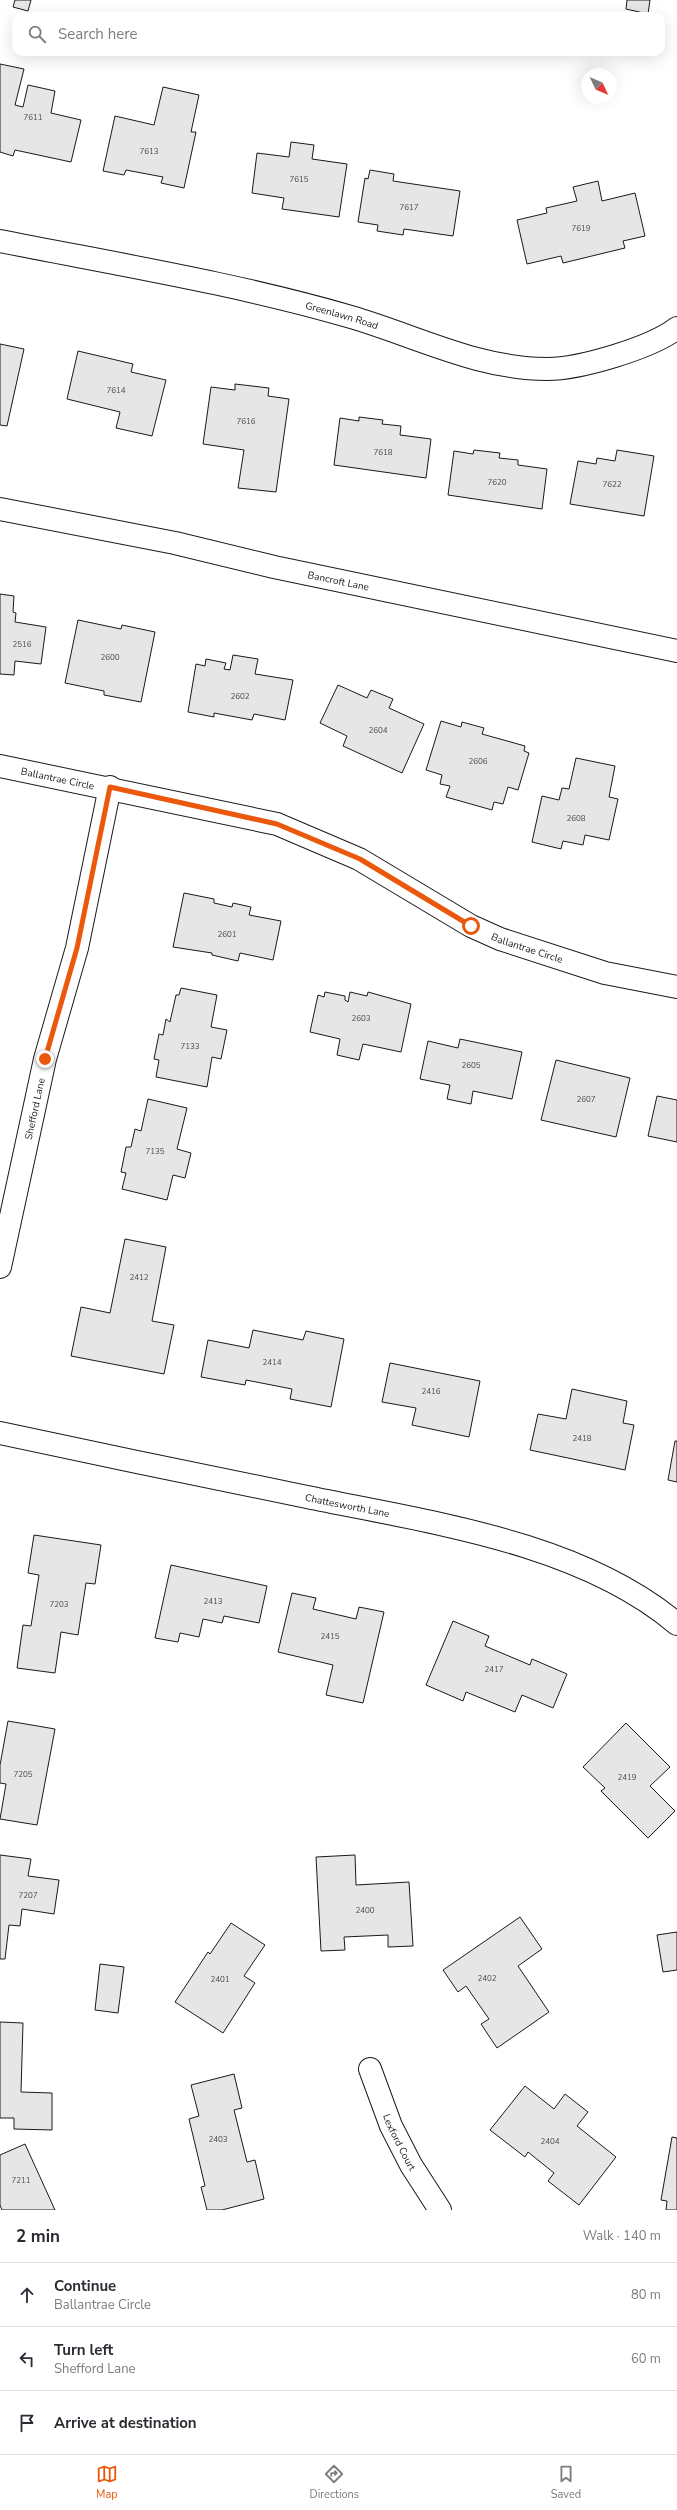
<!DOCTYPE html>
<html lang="en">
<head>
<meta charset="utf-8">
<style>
  body { margin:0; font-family:"Nunito Sans",sans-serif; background:#f2f2f3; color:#2b2b33 }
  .compass { position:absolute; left:581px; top:68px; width:36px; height:36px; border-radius:50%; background:#fff; box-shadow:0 4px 16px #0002; rotate:134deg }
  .stop { position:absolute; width:12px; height:12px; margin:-9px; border:3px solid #ea580c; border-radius:50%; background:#fff }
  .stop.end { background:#ea580c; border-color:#fff; box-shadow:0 1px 4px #0008 }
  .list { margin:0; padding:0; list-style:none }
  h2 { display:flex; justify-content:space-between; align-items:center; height:52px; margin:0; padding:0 16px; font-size:17px }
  h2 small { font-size:13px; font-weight:400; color:#7c7c81 }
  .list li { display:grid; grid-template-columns:26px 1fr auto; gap:12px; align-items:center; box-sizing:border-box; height:64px; padding:0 16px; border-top:1px solid #e1e1e2 }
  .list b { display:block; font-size:15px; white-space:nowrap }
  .list p { margin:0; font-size:13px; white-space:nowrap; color:#7c7c81 }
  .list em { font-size:13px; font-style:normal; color:#7c7c81 }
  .icon { flex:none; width:22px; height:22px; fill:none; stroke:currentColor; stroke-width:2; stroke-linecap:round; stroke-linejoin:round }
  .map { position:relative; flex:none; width:677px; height:2210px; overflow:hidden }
  .search { position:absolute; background:#fff; box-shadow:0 4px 16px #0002; left:12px; right:12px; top:12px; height:44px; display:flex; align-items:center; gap:10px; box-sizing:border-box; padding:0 14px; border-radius:12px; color:#7c7c81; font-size:15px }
  .sheet { height:244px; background:#fff }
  nav { display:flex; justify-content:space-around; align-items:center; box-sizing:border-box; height:56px; border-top:1px solid #e1e1e2; background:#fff; font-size:11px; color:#7c7c81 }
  nav a { display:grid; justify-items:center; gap:2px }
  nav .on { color:#ea580c }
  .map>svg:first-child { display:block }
  .building { fill:#e6e6e6; stroke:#1a1a1a }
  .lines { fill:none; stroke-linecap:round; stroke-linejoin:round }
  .street-casing { stroke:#1a1a1a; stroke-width:24 }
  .street { stroke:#fff; stroke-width:22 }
  .route { stroke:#ea580c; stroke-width:5 }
  .labels { text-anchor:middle; stroke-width:3; stroke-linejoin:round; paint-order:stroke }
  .number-label { font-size:8px; fill:#4d4d4d }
  .street-label { font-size:10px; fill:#1a1a1a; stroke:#fff }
</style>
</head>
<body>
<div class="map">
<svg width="677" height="2210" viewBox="0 0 677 2210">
  <rect width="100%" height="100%" fill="#fff"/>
  <g class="building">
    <path d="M15 0H31L28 11 13 7Z"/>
    <path d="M627 0H650L648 14 626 9Z"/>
    <path d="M0 64 24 69 15 105 23 107 28 85 55 91 51 113 81 120 71 162 15 150 13 156 0 152Z"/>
    <path d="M163 87 199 95 191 132H196L184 188 161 183 163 177 126 170 124 175 103 171 115 116 154 125Z"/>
    <path d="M291 142 314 145 312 159 347 164 339 217 282 209 284 198 252 193 257 153 289 157Z"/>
    <path d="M370 170 394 174 393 181 460 191 453 236 404 229 403 235 377 231 378 225 358 222 365 178 368 179Z"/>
    <path d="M598 181 602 201 635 193 645 236 623 241 625 248 563 263 561 256 527 264 517 220 547 213 546 208 577 201 573 187Z"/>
    <path d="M0 344 24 349 7 426 0 425Z"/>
    <path d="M78 351 133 364 131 372 166 380 152 436 116 428 120 412 67 399Z"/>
    <path d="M235 384 269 388 268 396 289 399 276 492 238 488 244 450 203 444 211 387 235 390Z"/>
    <path d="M359 417 383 420 382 424 401 426 400 435 431 439 426 478 334 465 340 418 359 421Z"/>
    <path d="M474 450 500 453 499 458 518 460V465L547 469 542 509 448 495 454 451 473 454Z"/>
    <path d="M617 450 654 456 644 516 570 504 578 461 596 464 597 458 615 461Z"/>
    <path d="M0 594 14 596 13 612 16 613 15 622 46 627 41 664 15 661 14 675 0 674Z"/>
    <path d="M78 620 121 629 122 625 155 632 141 702 104 695V691L65 683Z"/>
    <path d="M233 655 258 659 255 674 293 680 285 720 254 714 252 720 214 713V717L188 712 196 664 205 666 206 659 226 663 224 669 230 670Z"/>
    <path d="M338 685 367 698 371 690 393 699 389 708 424 724 402 773 343 746 347 736 320 723Z"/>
    <path d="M441 721 461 727 462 722 484 728 482 734 525 746 524 751 529 753 518 790 508 787 503 804 494 802 492 810 446 797 450 786 440 784 442 775 426 770Z"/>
    <path d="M576 758 615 766 609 797 618 799 609 840 585 835 583 845 563 841 561 849 532 842 542 796 559 800 562 788 569 789Z"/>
    <path d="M184 893 214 899V903L232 907 233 903 251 907 249 915 281 921 273 960 240 953 238 961 212 955V953L173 947Z"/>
    <path d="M181 988 217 995 211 1027 227 1030 221 1059 212 1057 207 1087 156 1077 159 1060 154 1059 159 1034 163 1035 166 1019 170 1022 176 995H179Z"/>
    <path d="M325 992 345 996V1000L348 1002 350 992 367 996 368 992 411 1004 401 1052 363 1044 359 1060 337 1055 340 1039 310 1032 318 995 324 997Z"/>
    <path d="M460 1039 522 1052 512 1099 473 1091 471 1104 447 1099 450 1085 420 1079 428 1041 458 1048Z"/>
    <path d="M556 1060 630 1078 616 1137 541 1120Z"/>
    <path d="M657 1096 677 1100V1142L648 1136Z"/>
    <path d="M148 1099 187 1108 177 1149 191 1153 185 1178 173 1175 167 1200 122 1189 126 1173 121 1172 126 1147H131L135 1129 141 1131Z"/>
    <path d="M125 1239 166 1247 152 1321 174 1325 164 1374 71 1356 81 1307 110 1313Z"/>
    <path d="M253 1330 303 1340 306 1331 344 1339 331 1407 290 1399 292 1389 246 1380 245 1385 201 1377 208 1340 249 1348Z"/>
    <path d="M390 1363 480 1381 469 1437 412 1425 416 1408 382 1402Z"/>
    <path d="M572 1389 627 1401 623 1423 634 1425 625 1470 530 1450 538 1414 566 1419Z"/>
    <path d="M675 1441H677V1482L668 1480Z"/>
    <path d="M34 1535 101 1545 95 1584 86 1583 78 1635 61 1632 55 1673 17 1668 23 1625 31 1626 39 1575 28 1573Z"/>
    <path d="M171 1565 267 1586 259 1623 224 1616 222 1623 203 1619 199 1637 180 1633 178 1642 155 1638Z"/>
    <path d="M292 1593 316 1598 313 1609 356 1619 359 1607 384 1612 363 1703 326 1695 333 1665 278 1652Z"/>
    <path d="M453 1621 489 1636 485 1646 530 1665 532 1659 567 1674 553 1708 522 1695 515 1712 466 1692 463 1701 426 1685Z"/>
    <path d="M8 1721 55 1729 37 1825 0 1819 6 1784 0 1783V1765Z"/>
    <path d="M626 1723 670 1767 650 1786 675 1811 648 1838 601 1791 605 1788 583 1767Z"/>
    <path d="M0 1855 31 1859 28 1876 59 1880 54 1914 22 1909 20 1926 9 1925 5 1959H0Z"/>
    <path d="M355 1855 356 1885 409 1882 413 1946 388 1947V1935L344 1937 345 1950 321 1951 316 1857Z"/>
    <path d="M520 1917 542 1949 518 1966 549 2012 497 2048 481 2024 489 2019 466 1986 458 1992 443 1970Z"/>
    <path d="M231 1923 265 1945 244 1976 255 1983 223 2033 175 2002 208 1952 210 1954Z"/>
    <path d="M677 1932V1970L663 1972 657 1935Z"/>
    <path d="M100 1964 124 1967 118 2013 95 2010Z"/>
    <path d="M0 2022 23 2023 21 2092 52 2093V2130L14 2129V2118H0Z"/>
    <path d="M234 2074 242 2108 234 2110 247 2162 255 2160 264 2199 222 2210H207L201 2187 205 2186 189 2119 199 2116 191 2085Z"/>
    <path d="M525 2086 554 2109 565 2094 588 2112 577 2126 616 2157 579 2205 548 2181 554 2173 528 2152 525 2157 490 2130Z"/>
    <path d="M672 2137 677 2138V2210H666L667 2201 661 2200Z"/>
    <path d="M25 2144 55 2210H2L0 2205V2155Z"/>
  </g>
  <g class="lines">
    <defs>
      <g id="street">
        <path id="s1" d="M0 241C116 264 238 284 351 317 416 336 478 369 547 369 580 369 651 348 677 328"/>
        <path id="s2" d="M0 509 175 543 274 567 677 651"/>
        <path id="s3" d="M0 766 277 824 359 859 471 926 500 939 605 973 677 987"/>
        <path id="s4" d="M0 1267 45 1059 77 948 110 787"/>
        <path id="s5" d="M0 1433C102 1455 205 1476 307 1497 428 1522 580 1542 677 1624"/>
        <path id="s6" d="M370 2069 391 2126 411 2165 440 2210"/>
      </g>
    </defs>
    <use href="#street" class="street-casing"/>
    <use href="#street" class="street"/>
  </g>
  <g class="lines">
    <path class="route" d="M45 1059 77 948 110 787 277 824 360 859 471 926"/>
  </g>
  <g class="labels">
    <g class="number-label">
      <text x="33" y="120">7611</text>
      <text x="149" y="154">7613</text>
      <text x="299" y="182">7615</text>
      <text x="409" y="210">7617</text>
      <text x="581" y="231">7619</text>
      <text x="116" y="393">7614</text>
      <text x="246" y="424">7616</text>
      <text x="383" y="455">7618</text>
      <text x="497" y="485">7620</text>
      <text x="612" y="487">7622</text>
      <text x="22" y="647">2516</text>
      <text x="110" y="660">2600</text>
      <text x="240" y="699">2602</text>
      <text x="378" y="733">2604</text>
      <text x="478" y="764">2606</text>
      <text x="576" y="821">2608</text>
      <text x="227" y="937">2601</text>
      <text x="361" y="1021">2603</text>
      <text x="190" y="1049">7133</text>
      <text x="471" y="1068">2605</text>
      <text x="586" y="1102">2607</text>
      <text x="155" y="1154">7135</text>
      <text x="139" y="1280">2412</text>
      <text x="272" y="1365">2414</text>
      <text x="431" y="1394">2416</text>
      <text x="582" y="1441">2418</text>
      <text x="213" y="1604">2413</text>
      <text x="59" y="1607">7203</text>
      <text x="330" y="1639">2415</text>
      <text x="494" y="1672">2417</text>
      <text x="23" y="1777">7205</text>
      <text x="627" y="1780">2419</text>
      <text x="28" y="1898">7207</text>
      <text x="365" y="1913">2400</text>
      <text x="487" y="1981">2402</text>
      <text x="220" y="1982">2401</text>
      <text x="218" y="2142">2403</text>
      <text x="550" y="2144">2404</text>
      <text x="21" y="2183">7211</text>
    </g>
    <g class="street-label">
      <text dy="4" stroke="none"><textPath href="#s1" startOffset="350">Greenlawn Road</textPath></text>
      <text dy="4" stroke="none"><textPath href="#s2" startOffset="346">Bancroft Lane</textPath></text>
      <text dy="4" stroke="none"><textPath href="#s3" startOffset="59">Ballantrae Circle</textPath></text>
      <text dy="4" stroke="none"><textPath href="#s3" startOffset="563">Ballantrae Circle</textPath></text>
      <text dy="4" stroke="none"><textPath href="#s4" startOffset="162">Shefford Lane</textPath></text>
      <text dy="4" stroke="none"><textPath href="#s5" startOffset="355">Chattesworth Lane</textPath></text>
      <text dy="4" stroke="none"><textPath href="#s6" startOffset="79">Lexford Court</textPath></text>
    </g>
  </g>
</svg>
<svg class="compass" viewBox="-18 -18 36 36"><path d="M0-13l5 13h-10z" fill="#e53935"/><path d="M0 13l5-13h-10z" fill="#7c7c81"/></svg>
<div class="stop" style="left:471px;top:926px"></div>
<div class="stop end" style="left:45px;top:1059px"></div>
<div class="search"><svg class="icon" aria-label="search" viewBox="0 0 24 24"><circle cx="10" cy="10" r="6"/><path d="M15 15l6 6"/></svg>Search here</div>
</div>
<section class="sheet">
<h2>2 min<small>Walk · 140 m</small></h2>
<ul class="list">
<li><svg class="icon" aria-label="ahead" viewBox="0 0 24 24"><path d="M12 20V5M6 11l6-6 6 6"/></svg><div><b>Continue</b><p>Ballantrae Circle</p></div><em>80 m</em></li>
<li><svg class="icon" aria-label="left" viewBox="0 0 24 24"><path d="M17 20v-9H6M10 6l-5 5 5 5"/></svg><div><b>Turn left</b><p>Shefford Lane</p></div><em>60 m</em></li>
<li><svg class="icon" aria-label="arrive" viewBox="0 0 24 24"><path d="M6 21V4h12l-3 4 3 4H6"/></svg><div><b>Arrive at destination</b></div></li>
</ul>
</section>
<nav>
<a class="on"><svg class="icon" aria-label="map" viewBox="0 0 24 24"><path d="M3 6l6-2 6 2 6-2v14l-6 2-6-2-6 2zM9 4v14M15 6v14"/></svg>Map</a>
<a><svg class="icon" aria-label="directions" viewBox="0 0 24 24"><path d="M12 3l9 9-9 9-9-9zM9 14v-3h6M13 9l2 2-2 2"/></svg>Directions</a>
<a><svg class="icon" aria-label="saved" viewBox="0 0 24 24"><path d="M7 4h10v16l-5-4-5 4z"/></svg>Saved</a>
</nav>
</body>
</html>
